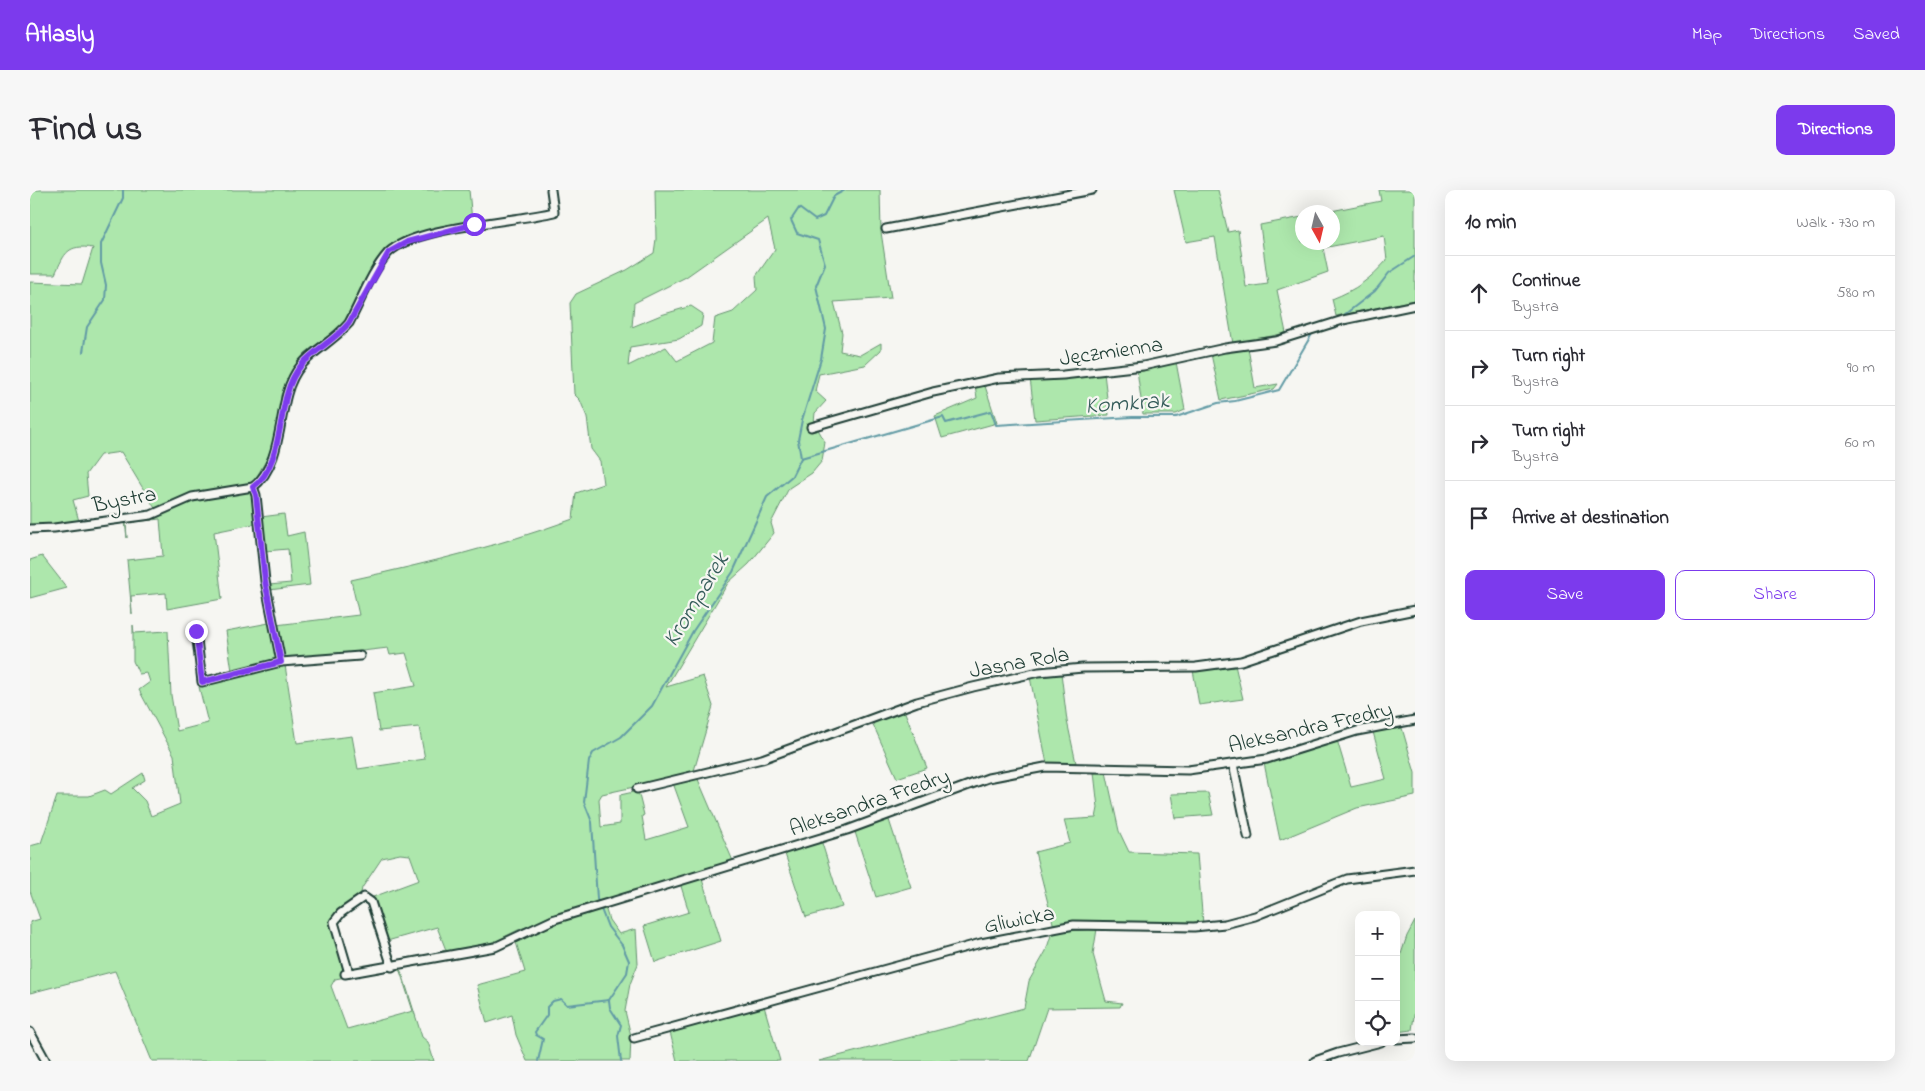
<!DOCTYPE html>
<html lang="en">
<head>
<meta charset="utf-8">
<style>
  body { margin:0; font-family:"Indie Flower",sans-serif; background:#f7f7f7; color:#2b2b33 }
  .controls { position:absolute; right:15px; bottom:15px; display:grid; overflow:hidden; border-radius:10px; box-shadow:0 5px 20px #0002 }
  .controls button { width:45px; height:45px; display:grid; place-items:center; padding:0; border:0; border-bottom:1px solid #e1e1e2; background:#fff; color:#2b2b33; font:25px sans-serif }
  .compass { position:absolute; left:1265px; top:15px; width:45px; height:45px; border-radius:50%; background:#fff; box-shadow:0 5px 20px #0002; rotate:172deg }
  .stop { position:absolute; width:15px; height:15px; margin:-11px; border:4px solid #7c3aed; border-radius:50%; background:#fff }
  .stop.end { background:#7c3aed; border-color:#fff; box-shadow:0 1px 5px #0008 }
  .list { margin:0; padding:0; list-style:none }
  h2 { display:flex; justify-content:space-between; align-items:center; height:65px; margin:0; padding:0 20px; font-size:21px }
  h2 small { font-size:16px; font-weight:400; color:#7c7c81 }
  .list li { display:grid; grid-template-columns:32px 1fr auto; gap:15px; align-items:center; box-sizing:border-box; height:75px; padding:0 20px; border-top:1px solid #e1e1e2 }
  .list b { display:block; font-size:19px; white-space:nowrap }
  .list p { margin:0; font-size:16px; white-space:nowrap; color:#7c7c81 }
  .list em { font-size:16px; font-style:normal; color:#7c7c81 }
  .actions { display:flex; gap:10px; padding:15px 20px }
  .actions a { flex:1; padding:11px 0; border:1px solid #7c3aed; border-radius:10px; text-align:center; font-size:18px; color:#7c3aed }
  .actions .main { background:#7c3aed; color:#fff }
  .icon { flex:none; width:28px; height:28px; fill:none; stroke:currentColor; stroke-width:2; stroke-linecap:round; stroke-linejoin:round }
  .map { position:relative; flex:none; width:1385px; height:871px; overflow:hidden; border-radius:10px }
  header { display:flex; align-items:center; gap:30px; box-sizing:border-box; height:70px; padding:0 25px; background:#7c3aed; color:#fff }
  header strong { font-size:24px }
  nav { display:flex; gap:28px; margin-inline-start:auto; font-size:18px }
  .intro { display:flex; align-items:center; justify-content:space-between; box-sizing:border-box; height:120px; padding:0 30px }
  h1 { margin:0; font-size:35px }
  .button { padding:12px 22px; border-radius:10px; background:#7c3aed; color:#fff; font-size:18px; font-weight:700 }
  main { display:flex; gap:30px; padding:0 30px }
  aside { flex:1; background:#fff; border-radius:10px; box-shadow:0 5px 20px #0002 }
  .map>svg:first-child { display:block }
  .green { fill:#ade7ac; stroke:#669270; fill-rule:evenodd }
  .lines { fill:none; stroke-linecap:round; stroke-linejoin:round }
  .stream { stroke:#629ba5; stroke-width:2 }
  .minor-casing { stroke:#1f3d34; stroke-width:11 }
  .minor { stroke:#f6f6f2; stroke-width:7 }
  .route { stroke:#7c3aed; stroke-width:6 }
  .labels { text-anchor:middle; stroke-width:4.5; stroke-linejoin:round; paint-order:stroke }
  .street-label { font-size:22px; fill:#1f3d34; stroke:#f6f6f2 }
  .water-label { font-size:24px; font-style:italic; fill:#355c5a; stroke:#f6f6f2 }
</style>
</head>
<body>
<header>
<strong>Atlasly</strong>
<nav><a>Map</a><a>Directions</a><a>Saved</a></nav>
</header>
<div class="intro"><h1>Find us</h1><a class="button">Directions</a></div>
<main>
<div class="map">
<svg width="1385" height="871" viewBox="0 0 1385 871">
  <rect width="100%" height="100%" fill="#f6f6f2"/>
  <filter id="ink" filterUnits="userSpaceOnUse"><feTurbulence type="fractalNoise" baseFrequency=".02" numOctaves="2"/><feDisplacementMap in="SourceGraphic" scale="10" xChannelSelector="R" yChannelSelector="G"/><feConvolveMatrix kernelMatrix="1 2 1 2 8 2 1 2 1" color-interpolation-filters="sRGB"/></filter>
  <g filter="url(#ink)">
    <g class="green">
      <path d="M0 0H439L442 31 375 49 357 60 316 132 275 163 261 181 251 205 248 238 238 267 222 295 169 304 126 320 91 262 70 265 56 284 58 306 43 310 49 331 75 327 14 337 12 335H0V92L52 94 63 58C37 54 35 63 25 84H0Z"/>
      <path d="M625 0H850L851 42 861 108 804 112 812 143 810 161 830 165 851 153V160L835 175 789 184 785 201 796 211 785 223 784 232 795 252 792 271 782 283 759 298 741 333 744 343 719 374 698 393 636 497 673 486 683 516 663 584 572 604 569 609 571 637 590 634V605L608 601 614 625 612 626 616 650 659 637 643 593 667 587 703 671 532 725 490 739 466 751 425 763 364 773 359 759 360 758 366 772 416 760 407 737 357 751 343 707 389 690 380 665 370 664 352 668 332 698 330 708 305 727 315 771 314 785 337 783 305 789 301 796 317 839 383 821 370 781 366 779 345 782 369 778 372 783 392 847 398 852 404 871H122L85 781 0 803V732L10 729 0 701V656L11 653 27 606H59L75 600 81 604 113 583 115 590 102 598 115 611 121 626 150 614 144 565 109 500 120 492 117 483 109 484 103 471V435L104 443 138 441 141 505 147 541 178 533 169 497 216 482 255 475 267 553 322 546 328 579 395 569 389 537 349 541 343 503 386 496 376 463 360 465 358 458 254 470 246 435 329 425 321 390C398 373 469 356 543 329L546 303 573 294 570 271 561 259 557 227 550 210 544 204 540 113 546 104 597 80 624 63 626 49ZM738 29 745 59 726 86 727 100 703 122 685 128 682 153 647 171 636 157 598 176 600 157 649 149 671 136 673 124 661 116 631 125 602 137 604 113 656 87Z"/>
      <path d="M1144 0H1188L1198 42 1208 40 1216 97 1238 94 1230 35 1272 27V52H1302V22H1296L1351 11 1349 0H1385V110L1306 126 1302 109C1327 99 1339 90 1357 70L1354 46 1293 58 1298 82 1247 100 1256 143 1203 154 1185 47 1156 52Z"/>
      <path d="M1218 158 1225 198 1248 194 1244 199 1191 210 1181 164Z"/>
      <path d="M1146 172 1155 220 1146 224H1113L1107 180Z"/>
      <path d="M1074 183 1079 225 1005 230 1000 188Z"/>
      <path d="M954 193 967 233 912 248 905 226 947 208 945 195Z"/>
      <path d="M220 301 228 333 184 342 192 409 137 419 136 403 101 406 102 424 97 370 133 366 130 329 96 333 97 348 95 331 155 311Z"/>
      <path d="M254 324 257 346 274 342 280 395 239 400V395L261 393 258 359 235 361 231 327Z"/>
      <path d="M12 366 37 398 0 408V370Z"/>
      <path d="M239 433 241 435 248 469 202 481 196 441Z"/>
      <path d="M1205 475 1213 509 1169 515 1163 480Z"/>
      <path d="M1031 483 1037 531 1046 573 1017 574 1000 487Z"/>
      <path d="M874 520 897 578 867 588 842 532Z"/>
      <path d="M1372 538 1385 583V606L1327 618 1250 650 1234 573 1260 567 1307 550 1321 597 1356 589 1343 542Z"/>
      <path d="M1064 582H1076L1089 641 1099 662 1167 664 1173 734 1068 731 1024 737 1005 662 1040 653 1034 630 1066 628 1068 618Z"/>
      <path d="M1178 603 1183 625 1145 628 1141 604Z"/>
      <path d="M858 627 881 697 846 707 824 639Z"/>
      <path d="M791 650 812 717 776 727 754 661Z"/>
      <path d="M671 686 691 751 625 772 614 736 659 722 650 693Z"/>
      <path d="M575 717 579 730 589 744 606 739 608 774 600 794 595 821 601 846 600 871H497L486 845 482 825 457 833 447 795 495 782 485 749 527 732Z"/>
      <path d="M1385 731V819L1382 840 1366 842V779L1377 746Z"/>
      <path d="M1067 739 1063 764 1076 811 1092 813 1090 817 1017 818 999 871H789L994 818 999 791 1016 761 1022 742Z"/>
      <path d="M734 816 750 871H647L640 842Z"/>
    </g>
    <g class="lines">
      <g class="stream">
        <path d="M1310 128 1345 101 1359 83 1385 66"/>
        <path d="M53 162 57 137 75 110 76 95 71 73V54L93 8V0"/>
        <path d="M771 268 913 227 916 233 961 221 966 235 1102 227H1146L1188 213 1205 211 1249 200 1282 144 1297 138"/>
        <path d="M508 871 513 849 506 845 505 842 517 825V817L523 811 531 809 537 815 579 810"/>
        <path d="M591 871 588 846 591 835 580 818 579 810 597 783 599 771 592 755 578 737 567 709 562 632 554 612 559 571 563 563 591 547 622 516 663 441 703 382 737 307 762 286 771 268 768 250 772 230 791 169 796 139 786 96 795 74 788 50 767 43 761 30 769 18 785 30 794 26 804 6 815 0"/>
      </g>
      <defs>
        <g id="minor">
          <path d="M856 39 1062 0"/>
          <path d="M781 237 903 202 969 188 1033 185 1113 176 1195 158 1246 151 1313 130 1385 115"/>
          <path d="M223 297 226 305 235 391 251 472"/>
          <path d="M0 339 24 338 121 325 162 307 223 297C249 278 249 232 257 204 268 163 295 161 319 133 331 111 341 82 358 63 385 36 484 32 524 22L521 0"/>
          <path d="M166 441 172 492 251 472 330 466"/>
          <path d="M1203 574 1218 646"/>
          <path d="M607 599 732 569 887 512 943 497 1009 482 1053 478 1166 477 1211 471 1331 431 1385 420"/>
          <path d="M319 783 304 732 311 723 334 707 341 712 362 777"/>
          <path d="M315 784 465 757 525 729 817 640 958 588 1015 577 1158 580 1237 569 1327 541 1385 530"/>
          <path d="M0 842 16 871"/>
          <path d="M604 848 951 753 1044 735 1164 737 1195 734 1225 726 1317 689 1385 680"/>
          <path d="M1366 849 1385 848"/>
          <path d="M1285 871 1308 863 1351 852"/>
        </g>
      </defs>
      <use href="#minor" class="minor-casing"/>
      <use href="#minor" class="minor"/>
    </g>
  </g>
  <g class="lines" filter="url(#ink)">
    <path class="route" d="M166 441 172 492 251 472 235 391 226 305 223 297C249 279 249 231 257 204 268 163 295 161 319 133L359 62 377 52 444 34"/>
  </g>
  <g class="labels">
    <g class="street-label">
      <text transform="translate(1081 160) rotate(-8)" y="8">Jęczmienna</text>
      <text transform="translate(94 308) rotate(-11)" y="8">Bystra</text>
      <text transform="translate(989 471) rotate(-10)" y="8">Jasna Rola</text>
      <text transform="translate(1280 536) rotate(-13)" y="8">Aleksandra Fredry</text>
      <text transform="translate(839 611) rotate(-19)" y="8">Aleksandra Fredry</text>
      <text transform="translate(989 728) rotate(-11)" y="8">Gliwicka</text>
    </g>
    <g class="water-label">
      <text transform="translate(1097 212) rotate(-4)" y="8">Komkrak</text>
      <text transform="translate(665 409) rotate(-59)" y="8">Kromparek</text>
    </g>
  </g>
</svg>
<div class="controls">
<button>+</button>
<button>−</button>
<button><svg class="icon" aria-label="locate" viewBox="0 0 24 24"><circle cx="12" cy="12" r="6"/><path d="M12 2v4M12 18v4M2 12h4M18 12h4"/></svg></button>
</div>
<svg class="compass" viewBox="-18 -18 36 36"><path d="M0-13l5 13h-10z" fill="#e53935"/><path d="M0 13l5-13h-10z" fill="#7c7c81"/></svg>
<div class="stop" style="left:444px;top:34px"></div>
<div class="stop end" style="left:166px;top:441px"></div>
</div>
<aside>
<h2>10 min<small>Walk · 730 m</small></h2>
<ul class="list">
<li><svg class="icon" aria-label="ahead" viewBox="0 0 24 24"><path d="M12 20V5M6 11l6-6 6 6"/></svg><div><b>Continue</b><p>Bystra</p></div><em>580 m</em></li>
<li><svg class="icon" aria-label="right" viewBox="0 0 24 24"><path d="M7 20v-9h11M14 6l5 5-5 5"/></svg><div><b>Turn right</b><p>Bystra</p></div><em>90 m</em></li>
<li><svg class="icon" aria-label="right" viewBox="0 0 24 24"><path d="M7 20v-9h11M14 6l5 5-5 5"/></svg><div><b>Turn right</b><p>Bystra</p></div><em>60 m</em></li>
<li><svg class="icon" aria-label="arrive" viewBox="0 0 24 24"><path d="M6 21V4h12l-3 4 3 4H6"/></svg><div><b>Arrive at destination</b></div></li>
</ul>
<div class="actions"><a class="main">Save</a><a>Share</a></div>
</aside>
</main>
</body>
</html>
